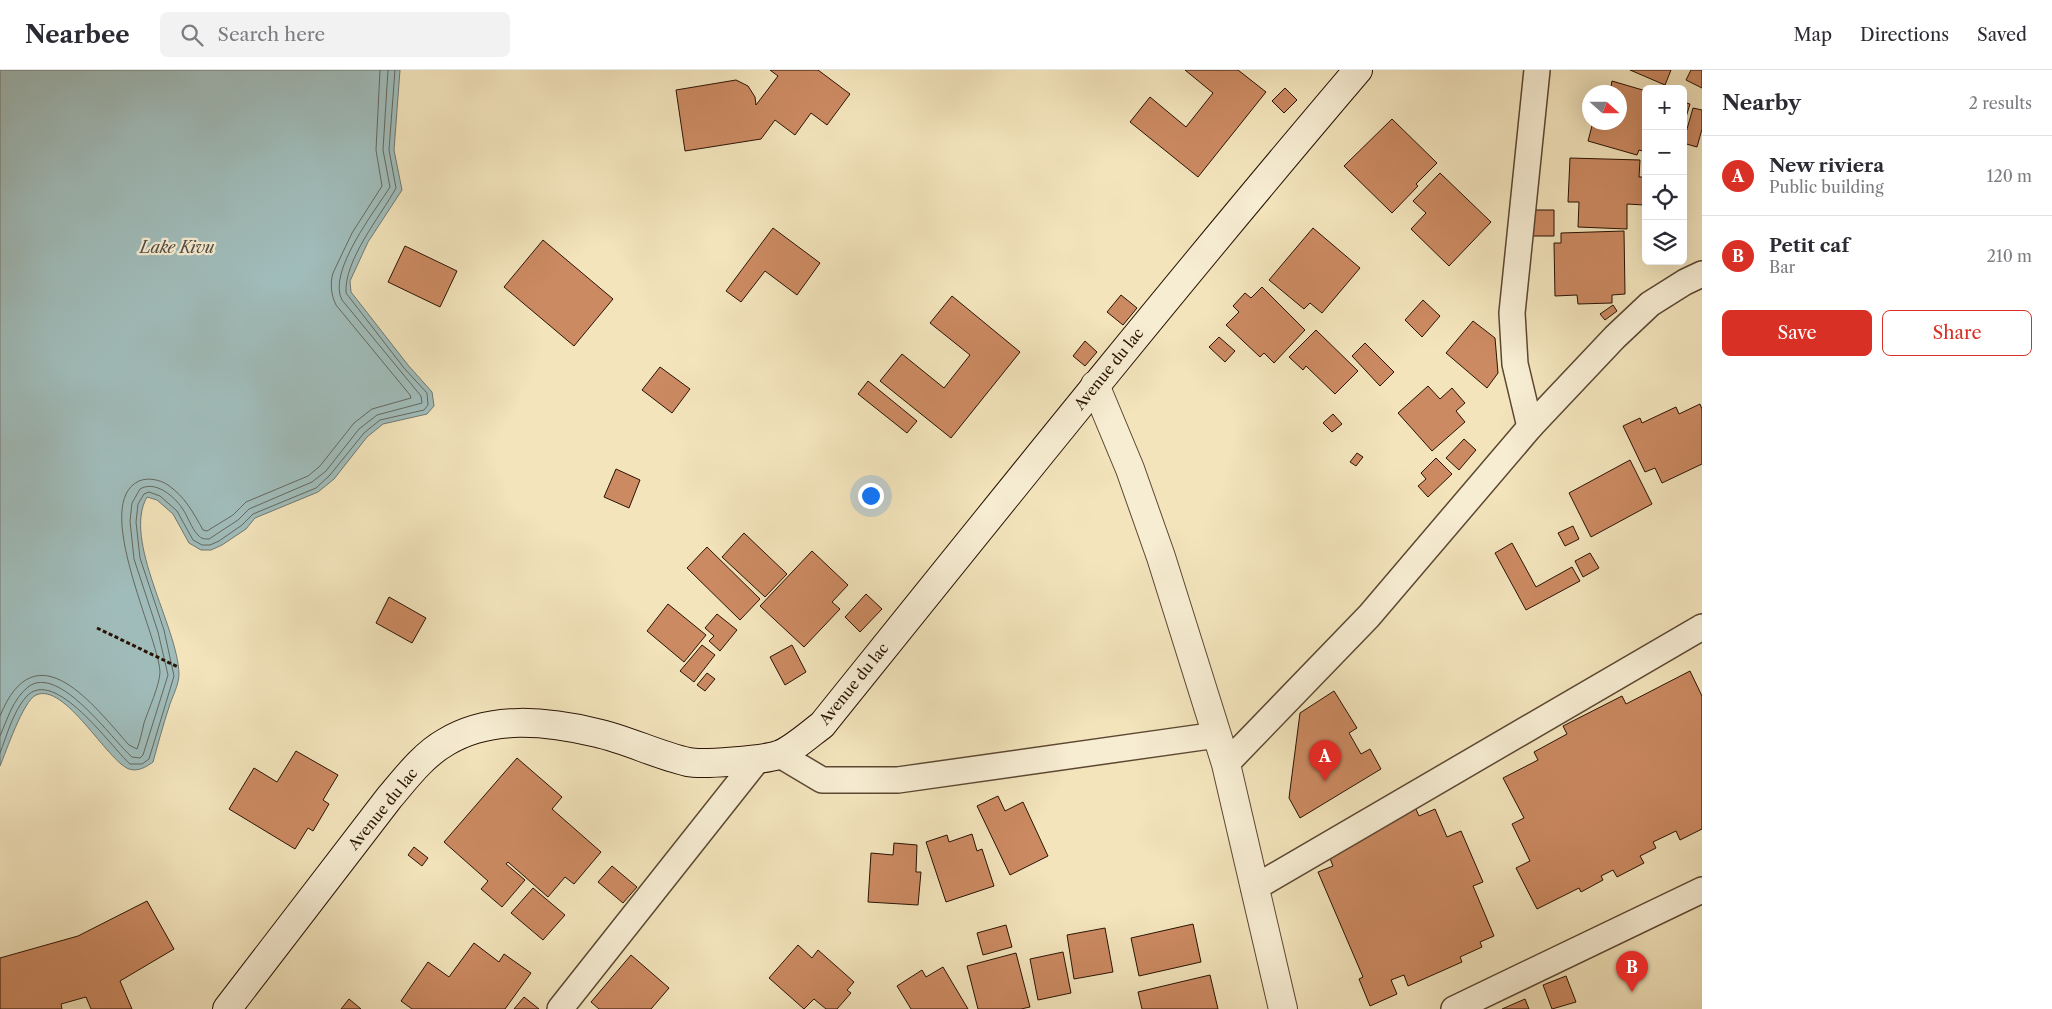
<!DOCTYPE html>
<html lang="en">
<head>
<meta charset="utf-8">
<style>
  body { margin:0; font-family:"Libre Caslon Text",serif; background:#f2f2f3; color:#2b2b33 }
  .controls { position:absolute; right:15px; top:15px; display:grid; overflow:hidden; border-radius:8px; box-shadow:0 5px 20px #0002 }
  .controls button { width:45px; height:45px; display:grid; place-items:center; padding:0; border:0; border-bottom:1px solid #e1e1e2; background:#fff; color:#2b2b33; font:25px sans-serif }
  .compass { position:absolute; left:1582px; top:15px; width:45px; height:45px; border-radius:50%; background:#fff; box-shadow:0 5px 20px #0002; rotate:111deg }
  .you { position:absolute; left:870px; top:425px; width:18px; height:18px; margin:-12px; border:4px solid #fff; border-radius:50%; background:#1a73e8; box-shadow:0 0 0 8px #1a73e833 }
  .badge { display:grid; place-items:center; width:32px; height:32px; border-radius:50%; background:#d93025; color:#fff; font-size:16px; font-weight:700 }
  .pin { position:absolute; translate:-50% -41px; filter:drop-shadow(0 1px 2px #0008) }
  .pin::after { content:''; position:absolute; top:26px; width:18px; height:15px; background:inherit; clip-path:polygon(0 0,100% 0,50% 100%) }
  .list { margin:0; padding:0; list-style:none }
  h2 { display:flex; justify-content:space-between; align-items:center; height:65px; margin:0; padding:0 20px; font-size:21px }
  h2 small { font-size:16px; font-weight:400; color:#7c7c81 }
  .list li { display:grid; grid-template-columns:32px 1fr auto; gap:15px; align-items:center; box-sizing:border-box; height:80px; padding:0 20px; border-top:1px solid #e1e1e2 }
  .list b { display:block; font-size:19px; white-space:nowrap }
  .list p { margin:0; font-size:16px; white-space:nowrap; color:#7c7c81 }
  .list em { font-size:16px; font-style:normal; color:#7c7c81 }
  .actions { display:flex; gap:10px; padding:15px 20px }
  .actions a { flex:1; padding:11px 0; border:1px solid #d93025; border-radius:8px; text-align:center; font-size:18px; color:#d93025 }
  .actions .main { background:#d93025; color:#fff }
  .icon { flex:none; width:28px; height:28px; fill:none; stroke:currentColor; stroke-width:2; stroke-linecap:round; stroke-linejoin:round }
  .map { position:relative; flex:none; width:1702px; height:939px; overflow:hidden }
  header { display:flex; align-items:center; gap:30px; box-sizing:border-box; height:70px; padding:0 25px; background:#fff; border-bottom:1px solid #e1e1e2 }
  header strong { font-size:24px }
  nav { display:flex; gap:28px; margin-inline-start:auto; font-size:18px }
  .search { width:350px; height:45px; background:#f2f2f3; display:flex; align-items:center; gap:12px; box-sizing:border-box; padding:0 18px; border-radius:8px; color:#7c7c81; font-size:19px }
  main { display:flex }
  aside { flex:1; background:#fff }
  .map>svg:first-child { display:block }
  .water { fill:#a0bcba; stroke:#707871 }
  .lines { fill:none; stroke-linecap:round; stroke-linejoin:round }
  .shore { stroke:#64685e; stroke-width:1 }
  .building { fill:#cc8a62; stroke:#291303 }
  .minor-casing { stroke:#5c4731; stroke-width:28 }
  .tertiary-casing { stroke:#5c4731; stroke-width:30 }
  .secondary-casing { stroke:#291303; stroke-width:30 }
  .path { stroke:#291303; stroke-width:3; stroke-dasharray:4 2.5; stroke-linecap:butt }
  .minor { stroke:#f7edd3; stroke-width:25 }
  .tertiary { stroke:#f7edd3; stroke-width:28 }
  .secondary { stroke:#f7edd3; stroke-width:28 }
  .labels { text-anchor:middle; stroke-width:4.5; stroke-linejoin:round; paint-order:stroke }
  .street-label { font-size:15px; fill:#291303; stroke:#f7edd3 }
  .water-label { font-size:16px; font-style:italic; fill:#534e43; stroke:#f7edd3 }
</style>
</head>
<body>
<header>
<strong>Nearbee</strong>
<div class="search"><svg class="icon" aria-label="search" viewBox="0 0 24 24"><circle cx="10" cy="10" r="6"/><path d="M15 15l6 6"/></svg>Search here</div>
<nav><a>Map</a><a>Directions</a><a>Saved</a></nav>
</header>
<main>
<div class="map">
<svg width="1702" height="939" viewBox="0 0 1702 939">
  <rect width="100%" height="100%" fill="#f3e4bc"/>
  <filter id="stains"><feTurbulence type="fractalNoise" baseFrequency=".004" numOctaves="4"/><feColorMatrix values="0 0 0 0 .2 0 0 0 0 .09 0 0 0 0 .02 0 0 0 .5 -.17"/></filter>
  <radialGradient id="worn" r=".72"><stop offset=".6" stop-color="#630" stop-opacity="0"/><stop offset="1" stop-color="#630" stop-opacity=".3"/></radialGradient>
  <path class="water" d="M0 0H400L394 80 402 120 368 172 350 211 351 222 408 295 432 322 434 336 427 344 383 354 367 367 334 409 318 422 255 448 246 459 222 475 211 480H201L189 473 173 444 157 430 147 427C122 470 178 557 179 604 179 615 172 627 169 637 163 655 158 674 153 692 146 697 138 702 129 699 107 691 65 612 36 625 23 631 6 682 0 696Z"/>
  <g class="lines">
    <g class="shore">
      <path d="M0 646C36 557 94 636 129 675L137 679C140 671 142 662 144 653 148 641 160 614 160 602 158 565 91 433 139 411 148 407 161 410 168 415 185 427 193 442 203 460L207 461 233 445 246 432 308 406 320 396 354 353 372 339 411 328 410 325 336 235C331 225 330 213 333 203L352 163 382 116 376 80 380 0"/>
      <path d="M0 666C7 650 13 629 28 617 59 593 112 670 132 687L140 688 143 685 168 605 158 562 134 489 130 451 132 433 140 419C155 410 174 426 182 438 188 446 191 458 198 465 201 469 205 469 209 469L238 450 249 439 312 412 326 401 359 359 377 345 422 333 421 326 342 230C327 202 375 141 390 117L383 80 388 0"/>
      <path d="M0 683C7 665 13 642 26 627 54 595 111 677 130 694H142L149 689 174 606 164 560 140 488 136 452 138 434 144 424 149 422 160 426 177 441 193 470 202 475H210L219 471 242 455 253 444 316 418 330 405 364 363 380 350 424 340 428 335 427 323 404 298 346 223C344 190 380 147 396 118L389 80 395 0"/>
    </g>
  </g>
  <g class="building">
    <path d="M770 0H818L850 24 827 55 811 43 795 65 775 50 761 69 685 81 676 20 736 10 748 16 755 27 756 35 778 6Z"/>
    <path d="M1185 0H1238L1266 22 1198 107 1130 52 1150 27 1186 57 1213 23Z"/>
    <path d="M1630 0H1671L1665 15Z"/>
    <path d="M1691 0H1702V18L1686 10Z"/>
    <path d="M1612 11 1646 21V82L1639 80 1637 85 1588 71 1593 52H1620V22H1610Z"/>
    <path d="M1285 18 1297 30 1284 43 1272 31Z"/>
    <path d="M1683 32 1690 34 1683 57Z"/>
    <path d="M1693 38 1702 40V59L1697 77 1683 73Z"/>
    <path d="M1392 49 1437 93 1416 114 1418 116 1392 143 1344 96Z"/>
    <path d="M1570 88 1640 90 1639 107H1645L1644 135 1627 134V159L1578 157 1579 132H1568Z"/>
    <path d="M1440 103 1491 152 1449 196 1411 159 1426 143 1413 131Z"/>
    <path d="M1530 140H1554V166H1531Z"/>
    <path d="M773 158 820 193 797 225 765 201 741 232 726 221Z"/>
    <path d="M1313 158 1360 198 1322 243 1310 233 1304 239 1269 210Z"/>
    <path d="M1624 161 1625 224 1612 225V233L1578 234 1577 225 1555 226 1554 173H1561V163Z"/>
    <path d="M543 170 613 229 574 276 504 217Z"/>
    <path d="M405 176 457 201 440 237 388 212Z"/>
    <path d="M1262 217 1305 260 1274 293 1264 283 1260 287 1226 255 1239 242 1233 236 1245 223 1251 228Z"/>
    <path d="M1121 225 1137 238 1123 255 1107 242Z"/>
    <path d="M952 226 1020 282 951 368 880 311 902 284 944 318 970 285 930 253Z"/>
    <path d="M1423 230 1440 246 1422 267 1405 250Z"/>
    <path d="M1613 235 1617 241 1605 250 1600 244Z"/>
    <path d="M1473 251 1495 268 1498 303 1487 318 1446 283Z"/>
    <path d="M1316 260 1358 301 1335 324 1306 296 1303 300 1289 287Z"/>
    <path d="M1219 267 1235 281 1225 292 1209 277Z"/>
    <path d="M1085 271 1097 282 1085 296 1073 286Z"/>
    <path d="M1365 273 1394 302 1380 316 1352 286Z"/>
    <path d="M660 297 690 319 672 343 642 320Z"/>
    <path d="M868 311 917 351 907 363 858 324Z"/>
    <path d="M1428 316 1440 329 1452 318 1465 333 1456 341 1465 352 1432 381 1398 343Z"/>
    <path d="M1700 334 1702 339V394L1662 413 1655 398 1645 402 1623 356 1640 348 1642 353 1676 337 1679 344Z"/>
    <path d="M1333 344 1342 354 1332 362 1323 353Z"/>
    <path d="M1464 369 1476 380 1459 400 1446 388Z"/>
    <path d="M1357 383 1363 387 1356 396 1350 392Z"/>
    <path d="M1436 388 1452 404 1428 427 1418 416 1426 409 1421 403Z"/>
    <path d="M1630 390 1652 434 1591 467 1569 423Z"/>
    <path d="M616 399 640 410 629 438 604 427Z"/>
    <path d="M1573 456 1579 469 1565 476 1558 463Z"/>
    <path d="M744 463 787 504 765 527 722 487Z"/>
    <path d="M1512 473 1536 517 1572 497 1580 511 1526 540 1495 483Z"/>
    <path d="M707 477 760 529 740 550 687 498Z"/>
    <path d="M812 481 848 515 832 532 840 539 804 577 760 536Z"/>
    <path d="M1590 483 1599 498 1583 507 1575 491Z"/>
    <path d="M866 524 882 539 860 562 845 547Z"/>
    <path d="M389 527 426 548 412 573 376 553Z"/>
    <path d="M668 534 706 565 684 592 647 561Z"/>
    <path d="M717 544 737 560 720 581 709 571 714 566 705 558Z"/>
    <path d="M702 575 715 585 694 612 680 601Z"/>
    <path d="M792 575 806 602 785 615 770 587Z"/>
    <path d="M1690 601 1702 626V759L1680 770 1676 761 1653 772 1656 778 1640 786 1644 793 1617 807 1613 800 1601 806 1603 810 1581 822 1579 818 1537 839 1516 798 1530 791 1512 754 1524 748 1503 708 1538 690 1534 682 1567 664 1563 656 1622 626 1626 634Z"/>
    <path d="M707 603 715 609 705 621 697 615Z"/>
    <path d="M1334 621 1357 658 1349 663 1361 684 1370 679 1381 699 1300 748 1289 728 1300 643Z"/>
    <path d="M296 681 338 705 323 730 329 734 313 761 308 758 295 779 229 739 254 698 277 712Z"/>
    <path d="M517 688 562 727 552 739 601 782 574 814 565 807 548 827 508 792 506 794 525 810 502 837 481 819 488 811 444 772Z"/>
    <path d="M998 726 1005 741 1023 732 1048 786 1010 805 977 736Z"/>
    <path d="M1415 737 1419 746 1435 739 1447 767 1461 761 1483 812 1473 816 1494 866 1480 872 1482 877 1460 887 1462 892 1408 916 1404 905 1391 910 1397 924 1370 936 1359 909 1363 907 1318 802 1333 796 1329 786 1363 770 1360 761Z"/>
    <path d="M972 764 977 781 982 779 994 816 946 832 926 772 947 765 949 772Z"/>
    <path d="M894 773 917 775 916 802H921L918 835 868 832 871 783 893 785Z"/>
    <path d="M414 777 428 788 422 796 408 785Z"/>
    <path d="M612 796 637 817 623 833 598 812Z"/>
    <path d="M533 818 565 845 543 870 511 843Z"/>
    <path d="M147 831 174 879 120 911 132 939H91L86 927 61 934 62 939H0V888L78 866Z"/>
    <path d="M1193 854 1201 892 1139 906 1131 868Z"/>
    <path d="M1006 855 1012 877 983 885 977 863Z"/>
    <path d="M1105 858 1113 902 1074 909 1067 865Z"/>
    <path d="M474 873 499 892 504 884 531 903 505 939H412L401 931 428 892 449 907Z"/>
    <path d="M798 875 812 888 818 880 854 912 847 920 851 923 837 939H826L814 929 804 939 769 908Z"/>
    <path d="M1063 882 1071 923 1038 930 1030 889Z"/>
    <path d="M1016 883 1030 937 1021 939H978L967 896Z"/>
    <path d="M631 885 669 918 651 939H599L591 932Z"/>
    <path d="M943 897 968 939H911L897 916 922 900 926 907Z"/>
    <path d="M1210 905 1218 939H1142L1138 922Z"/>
    <path d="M1566 906 1576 932 1552 939 1543 915Z"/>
    <path d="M524 927 539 939H514Z"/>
    <path d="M349 929 361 939H341Z"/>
    <path d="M1525 929 1529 939H1502Z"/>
  </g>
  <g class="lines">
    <defs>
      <g id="minor">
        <path d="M1530 357 1515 294 1512 243 1537 0"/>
        <path d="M780 685 822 710H898L1217 665"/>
        <path d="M1226 694 1369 546 1530 357 1615 267 1650 234 1685 212 1702 204"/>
        <path d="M1254 818 1702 557"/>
        <path d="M560 939 758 689"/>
        <path d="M1454 939 1702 820"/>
      </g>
      <path id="tertiary" d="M1095 315 1130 399 1161 487 1226 694 1283 939"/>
      <path id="secondary" d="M227 939 389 728C406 708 423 685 446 672 491 645 547 651 597 663 628 670 657 685 688 692 702 695 764 690 778 685 791 681 811 663 822 655 999 435 1175 215 1358 0"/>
    </defs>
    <use href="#minor" class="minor-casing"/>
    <use href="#tertiary" class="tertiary-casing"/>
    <use href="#secondary" class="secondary-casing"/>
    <path class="path" d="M97 558 178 597"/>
    <use href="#minor" class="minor"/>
    <use href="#tertiary" class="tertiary"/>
    <use href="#secondary" class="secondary"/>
  </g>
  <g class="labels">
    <g class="street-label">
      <text transform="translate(1109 299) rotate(-51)" y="5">Avenue du lac</text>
      <text transform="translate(854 614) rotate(-51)" y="5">Avenue du lac</text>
      <text transform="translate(383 739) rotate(-51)" y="5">Avenue du lac</text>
    </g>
    <g class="water-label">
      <text x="177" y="183">Lake Kivu</text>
    </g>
  </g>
  <rect width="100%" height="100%" filter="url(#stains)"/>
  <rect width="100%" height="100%" fill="url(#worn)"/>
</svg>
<div class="controls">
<button>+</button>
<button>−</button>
<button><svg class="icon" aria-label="locate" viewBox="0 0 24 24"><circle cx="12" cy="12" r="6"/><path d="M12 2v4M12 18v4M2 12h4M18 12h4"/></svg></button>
<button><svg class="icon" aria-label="layers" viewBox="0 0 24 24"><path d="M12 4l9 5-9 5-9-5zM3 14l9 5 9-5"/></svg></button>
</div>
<svg class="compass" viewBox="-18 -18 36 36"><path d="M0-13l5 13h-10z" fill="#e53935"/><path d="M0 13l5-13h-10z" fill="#7c7c81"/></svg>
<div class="you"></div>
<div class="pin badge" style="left:1325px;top:711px">A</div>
<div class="pin badge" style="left:1632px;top:922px">B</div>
</div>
<aside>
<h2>Nearby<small>2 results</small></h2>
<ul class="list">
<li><span class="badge">A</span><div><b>New riviera</b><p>Public building</p></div><em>120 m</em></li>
<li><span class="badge">B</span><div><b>Petit caf</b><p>Bar</p></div><em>210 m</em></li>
</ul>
<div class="actions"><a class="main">Save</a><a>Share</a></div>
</aside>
</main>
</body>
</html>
